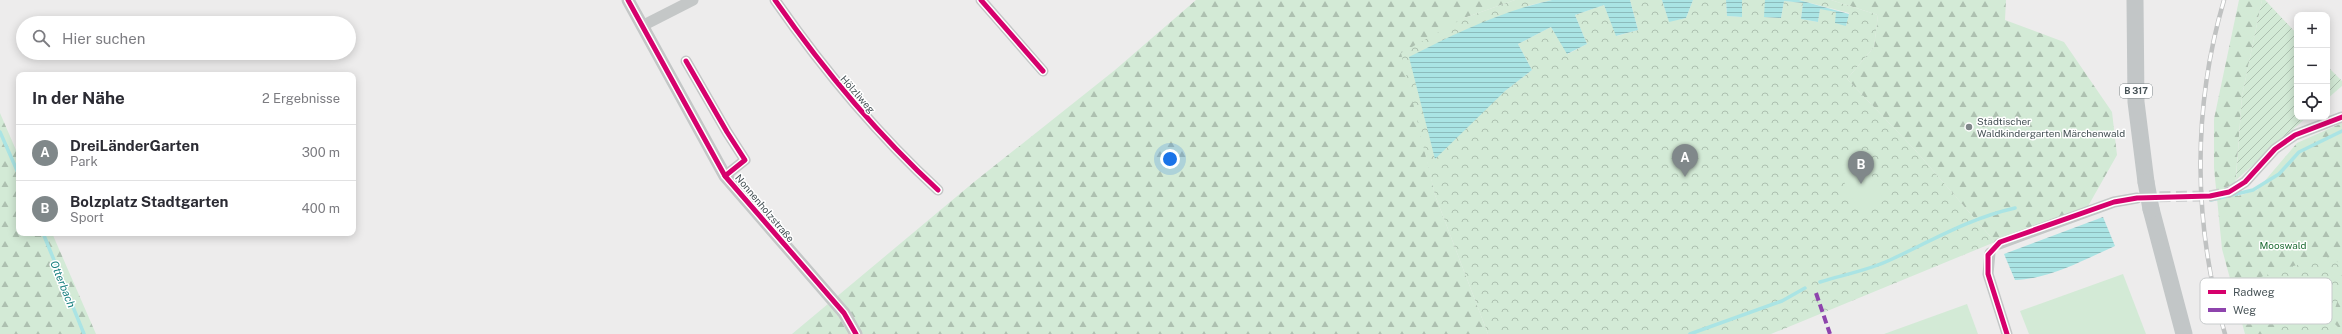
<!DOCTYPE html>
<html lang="de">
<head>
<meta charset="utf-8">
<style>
  body { margin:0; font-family:"Public Sans",sans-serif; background:#f7f7f7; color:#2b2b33 }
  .controls { position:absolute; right:12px; top:12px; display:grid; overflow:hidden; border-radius:8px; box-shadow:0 2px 10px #0003 }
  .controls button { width:36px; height:36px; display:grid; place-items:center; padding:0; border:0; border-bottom:1px solid #e1e1e2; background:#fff; color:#2b2b33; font:20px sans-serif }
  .you { position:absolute; left:1170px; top:159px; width:14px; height:14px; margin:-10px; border:3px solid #fff; border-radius:50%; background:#1a73e8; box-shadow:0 0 0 6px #1a73e833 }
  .badge { display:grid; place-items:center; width:26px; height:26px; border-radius:50%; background:#80888a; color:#fff; font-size:13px; font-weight:700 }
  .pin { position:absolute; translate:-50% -33px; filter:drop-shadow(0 1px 2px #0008) }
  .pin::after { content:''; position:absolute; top:21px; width:14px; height:12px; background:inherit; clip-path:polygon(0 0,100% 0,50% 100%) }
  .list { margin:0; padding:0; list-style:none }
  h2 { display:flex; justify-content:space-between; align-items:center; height:52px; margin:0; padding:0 16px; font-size:17px }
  h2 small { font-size:13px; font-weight:400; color:#7c7c81 }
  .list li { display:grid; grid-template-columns:26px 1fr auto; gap:12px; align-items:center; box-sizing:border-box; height:56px; padding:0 16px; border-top:1px solid #e1e1e2 }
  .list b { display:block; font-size:15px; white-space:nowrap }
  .list p { margin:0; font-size:13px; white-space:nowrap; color:#7c7c81 }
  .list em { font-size:13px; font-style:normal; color:#7c7c81 }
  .icon { flex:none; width:22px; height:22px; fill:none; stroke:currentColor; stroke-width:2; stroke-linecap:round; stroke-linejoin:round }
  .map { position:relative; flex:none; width:2342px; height:334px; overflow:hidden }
  .search { position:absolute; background:#fff; box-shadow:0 2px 10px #0003; left:16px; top:16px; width:340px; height:44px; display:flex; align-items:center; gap:10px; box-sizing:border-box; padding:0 14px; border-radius:22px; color:#7c7c81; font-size:15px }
  .panel { position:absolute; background:#fff; box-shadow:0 2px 10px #0003; left:16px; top:72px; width:340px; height:164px; border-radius:8px }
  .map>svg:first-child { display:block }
  .forest { fill:url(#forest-firs) }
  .park { fill:url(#park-crowns) }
  .garden { fill:url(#garden-furrows) }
  .pitch { fill:#d3ead6 }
  .water { fill:url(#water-rules) }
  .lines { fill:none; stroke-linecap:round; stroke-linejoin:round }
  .stream { stroke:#aae4e4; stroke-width:3.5 }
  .minor-tunnel { stroke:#cccdce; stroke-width:11; stroke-dasharray:11 5.5; stroke-linecap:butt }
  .minor { stroke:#c4c7c7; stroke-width:11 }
  .tertiary { stroke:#c4c7c7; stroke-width:13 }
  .primary { stroke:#c2c6c7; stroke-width:17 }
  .rail-casing { stroke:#c0c2c2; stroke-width:4.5 }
  .rail { stroke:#fff; stroke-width:3; stroke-dasharray:9; stroke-linecap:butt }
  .primary-bridge { stroke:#c2c6c7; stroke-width:17 }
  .quiet { stroke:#8e44ad; stroke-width:4; stroke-dasharray:8 4; stroke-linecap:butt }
  .cycleway-casing { stroke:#fff; stroke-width:8 }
  .cycleway { stroke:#d6006c; stroke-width:5 }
  .poi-dot { fill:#80888a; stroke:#fff; stroke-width:1.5 }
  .labels { text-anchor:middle; stroke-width:3; stroke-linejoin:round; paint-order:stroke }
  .shield { fill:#fff; stroke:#7e8689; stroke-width:1 }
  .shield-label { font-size:9px; font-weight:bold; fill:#465256 }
  .street-label { font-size:10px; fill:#465256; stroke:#fff }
  .poi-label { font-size:10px; fill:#465256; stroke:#fff; text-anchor:start }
  .park-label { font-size:10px; fill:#206e36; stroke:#fff }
  .water-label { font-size:11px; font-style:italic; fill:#1a8080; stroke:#fff }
  .key { fill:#fff; stroke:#c8cbcc; stroke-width:1 }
  .key-label { font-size:11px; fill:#465256 }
</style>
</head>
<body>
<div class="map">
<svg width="2342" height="334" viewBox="0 0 2342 334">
  <defs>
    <pattern id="forest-firs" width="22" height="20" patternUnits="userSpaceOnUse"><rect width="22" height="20" fill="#d3ead6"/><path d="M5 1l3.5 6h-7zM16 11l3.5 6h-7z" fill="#adc0b0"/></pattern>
    <pattern id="park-crowns" width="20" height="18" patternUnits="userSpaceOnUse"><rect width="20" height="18" fill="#d3ead6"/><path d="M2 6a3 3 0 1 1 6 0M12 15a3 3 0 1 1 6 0" fill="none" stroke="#adc0b0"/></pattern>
    <pattern id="garden-furrows" width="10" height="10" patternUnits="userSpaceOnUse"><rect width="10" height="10" fill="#d3ead6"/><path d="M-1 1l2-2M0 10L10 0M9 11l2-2" fill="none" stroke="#adc0b0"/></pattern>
    <pattern id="water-rules" width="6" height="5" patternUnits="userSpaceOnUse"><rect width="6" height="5" fill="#aae4e4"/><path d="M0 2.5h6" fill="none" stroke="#8cbbbc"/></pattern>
  </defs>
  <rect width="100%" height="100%" fill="#edecec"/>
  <g class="forest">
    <path d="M1196 0H1515L1464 18 1421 133 1435 195 1488 334H792L974 182 1115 70Z"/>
    <path d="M1831 0H2006L2005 20 2064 42 2112 112 2117 155 2087 208 1995 242 1916 151 1847 79 1874 47 1878 15Z"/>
    <path d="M2239 0H2262L2242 96 2235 189 2238 196 2257 190 2297 143 2342 123V334H2245L2222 249 2214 168V119Z"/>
    <path d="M0 113 19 157V233H52L96 334H0Z"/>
  </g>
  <g class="park">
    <path d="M1515 0H1552L1527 6 1505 91 1532 70 1518 44 1551 27 1568 54 1587 44 1575 15 1604 5 1617 36 1638 30 1630 0H1662L1669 21 1686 18 1693 0H1726L1727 16 1742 17V0H1765V17L1781 18 1784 1 1803 3 1801 19 1818 22 1820 8 1836 12 1846 26 1849 13 1799 0H1831L1878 15 1874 47 1847 79 1916 151 1995 242 1771 334H1488L1435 195 1401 53 1464 18Z"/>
    <path d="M2330 257 2342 265V288L2331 320 2342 331V334H2280L2261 277 2289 267Z"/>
  </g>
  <g class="garden">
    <path d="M2262 0H2265L2297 34V117H2307L2236 180 2242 96Z"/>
    <path d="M2327 66 2342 81V86L2327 99Z"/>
  </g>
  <g class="pitch">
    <path d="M1862 155 1884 201 1860 213 1837 168Z"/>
    <path d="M2123 274 2146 334H2029L2020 311Z"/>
    <path d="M1967 304 1978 334H1884Z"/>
  </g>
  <g class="water">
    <path d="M1552 0H1630L1638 30 1616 36 1604 5 1575 15 1587 44 1567 54 1551 27 1518 44 1532 70 1505 91 1435 159 1409 57C1456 33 1502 11 1552 0Z"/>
    <path d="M1662 0H1693L1686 18 1669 22Z"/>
    <path d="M1726 0H1742V17L1727 16Z"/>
    <path d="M1765 0H1799L1849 14 1846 26 1835 23 1836 12 1820 9 1818 22 1801 19 1803 3 1784 1 1781 18 1764 17Z"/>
    <path d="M2103 217 2115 246C2083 260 2050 279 2015 280L2004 254Z"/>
  </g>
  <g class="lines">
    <g class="stream">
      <path d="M0 132 19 175"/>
      <path d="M2155 200 2186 198"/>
      <path d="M2211 200 2253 190 2279 174 2299 152 2342 131"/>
      <path d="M43 233 84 334"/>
      <path d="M1820 282C1843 275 1869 270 1890 260 1931 241 1970 218 2015 208"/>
      <path d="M1690 334 1782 301 1805 288"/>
    </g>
    <path class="minor-tunnel" d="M2143 197 2210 196 2229 192"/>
    <g class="minor">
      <path d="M775 0C823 69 876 133 938 190"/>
      <path d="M981 0 1043 71"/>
      <path d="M642 26 693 0"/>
      <path d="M686 61 727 132 745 160 725 176"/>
      <path d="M2229 192 2245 182 2275 149 2295 135 2342 117"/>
      <path d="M1999 244 2114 202 2137 198"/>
      <path d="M1990 253 1988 274 2007 334"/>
    </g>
    <path class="tertiary" d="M628 0 725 176 844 313 856 334"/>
    <g class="primary">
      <path d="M2135 0 2136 102 2146 182"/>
      <path d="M2151 209 2184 334"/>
    </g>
    <defs>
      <path id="rail" d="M2224 0C2192 109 2193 225 2225 334"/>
    </defs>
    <use href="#rail" class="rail-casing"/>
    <use href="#rail" class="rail"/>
    <path class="primary-bridge" d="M2146 182 2151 209"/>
    <path class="quiet" d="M1816 293 1830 334"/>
    <defs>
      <g id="cycleway">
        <path d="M628 0 725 176 844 313 856 334"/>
        <path d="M775 0C823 69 876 133 938 190"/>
        <path d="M981 0 1043 71"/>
        <path d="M686 61 727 132 745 160 725 176"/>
        <path d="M2007 334 1988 274V255L2000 242 2114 202 2137 198 2210 196 2229 192 2245 182 2275 149 2295 135 2342 117"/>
      </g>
    </defs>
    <use href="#cycleway" class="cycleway-casing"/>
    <use href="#cycleway" class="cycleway"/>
  </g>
  <circle class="poi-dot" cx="1969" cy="127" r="4"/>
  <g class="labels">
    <rect class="shield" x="2120" y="84" width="32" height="14" rx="3"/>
    <g class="shield-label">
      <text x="2136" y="94">B 317</text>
    </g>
    <g class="street-label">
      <text transform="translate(858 94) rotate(49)" y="4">Hölzliweg</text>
      <text transform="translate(765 208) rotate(50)" y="4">Nonnenholzstraße</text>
    </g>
    <g class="poi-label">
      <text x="1977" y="125">Städtischer<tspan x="1977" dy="12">Waldkindergarten Märchenwald</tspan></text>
    </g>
    <g class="park-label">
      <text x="2283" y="249">Mooswald</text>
    </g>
    <g class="water-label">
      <text transform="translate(63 284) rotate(68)" y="4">Otterbach</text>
    </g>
  </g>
  <rect x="2200" y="278" width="132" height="46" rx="6" class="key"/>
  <rect x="2208" y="290" width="18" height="4" fill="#d6006c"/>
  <rect x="2208" y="308" width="18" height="4" fill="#8e44ad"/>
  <g class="key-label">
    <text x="2233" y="296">Radweg</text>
    <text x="2233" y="314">Weg</text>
  </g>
</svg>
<div class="controls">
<button>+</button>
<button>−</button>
<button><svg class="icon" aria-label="locate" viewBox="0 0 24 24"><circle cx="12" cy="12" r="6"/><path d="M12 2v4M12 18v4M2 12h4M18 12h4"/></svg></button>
</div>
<div class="you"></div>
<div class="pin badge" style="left:1685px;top:177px">A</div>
<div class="pin badge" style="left:1861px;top:184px">B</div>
<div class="search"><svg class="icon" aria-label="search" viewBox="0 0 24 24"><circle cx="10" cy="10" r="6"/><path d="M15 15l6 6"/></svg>Hier suchen</div>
<section class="panel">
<h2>In der Nähe<small>2 Ergebnisse</small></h2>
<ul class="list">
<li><span class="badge">A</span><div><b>DreiLänderGarten</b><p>Park</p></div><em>300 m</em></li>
<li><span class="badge">B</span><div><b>Bolzplatz Stadtgarten</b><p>Sport</p></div><em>400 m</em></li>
</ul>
</section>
</div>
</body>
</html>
